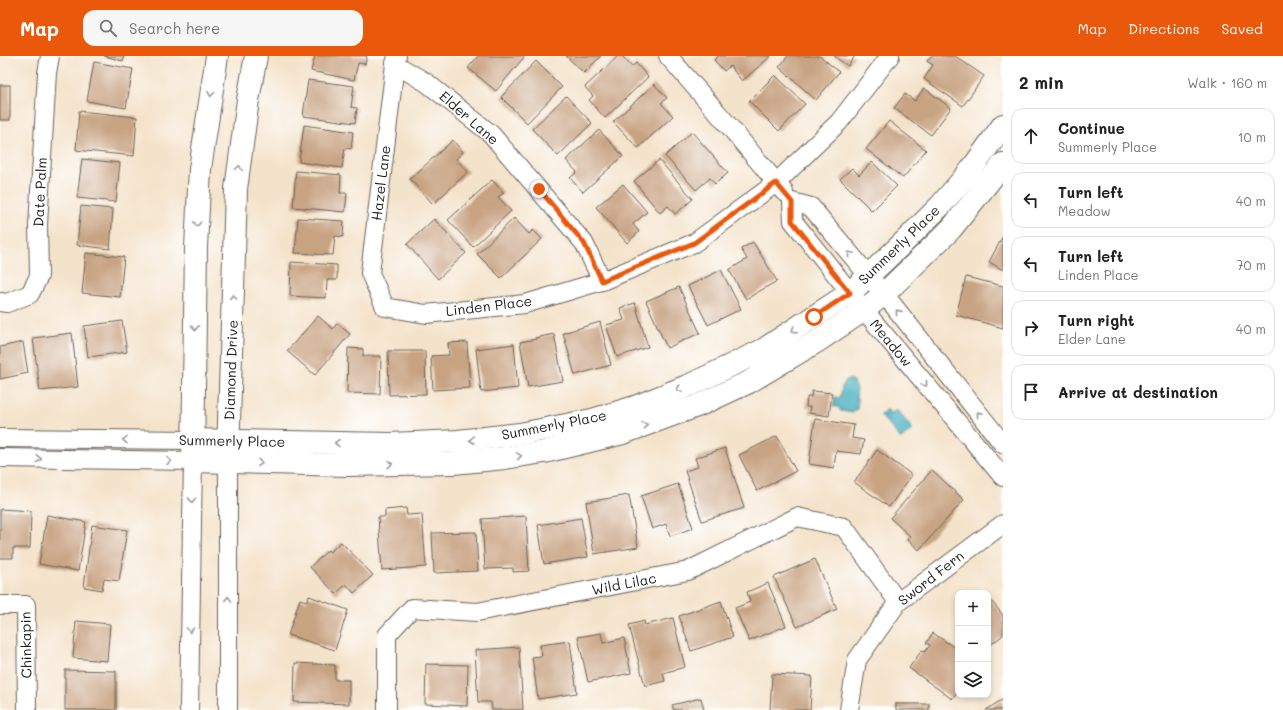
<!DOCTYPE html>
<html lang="en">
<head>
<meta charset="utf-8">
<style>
  body { margin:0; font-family:Mali,sans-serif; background:#f6f6f6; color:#202124 }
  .controls { position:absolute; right:12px; bottom:12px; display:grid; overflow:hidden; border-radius:8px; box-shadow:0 2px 6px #0003 }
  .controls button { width:36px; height:36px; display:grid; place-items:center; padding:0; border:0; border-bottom:1px solid #e0e0e0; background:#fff; color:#202124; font:20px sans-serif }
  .stop { position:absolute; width:12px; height:12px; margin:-9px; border:3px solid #ea580c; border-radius:50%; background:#fff }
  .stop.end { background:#ea580c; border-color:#fff; box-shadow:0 1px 4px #0008 }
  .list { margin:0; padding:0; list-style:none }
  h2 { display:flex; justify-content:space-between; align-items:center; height:52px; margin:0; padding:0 16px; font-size:17px }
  h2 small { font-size:13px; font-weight:400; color:#757577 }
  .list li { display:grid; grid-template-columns:26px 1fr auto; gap:12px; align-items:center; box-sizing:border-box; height:56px; margin:0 8px 8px; padding:0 8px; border:1px solid #e0e0e0; border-radius:12px }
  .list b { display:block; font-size:15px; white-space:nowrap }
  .list p { margin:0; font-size:13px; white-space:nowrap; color:#757577 }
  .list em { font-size:13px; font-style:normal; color:#757577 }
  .icon { flex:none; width:22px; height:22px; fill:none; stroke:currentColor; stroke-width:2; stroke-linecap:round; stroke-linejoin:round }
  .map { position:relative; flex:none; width:1003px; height:654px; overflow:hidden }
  header { display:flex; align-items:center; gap:24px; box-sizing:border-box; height:56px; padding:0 20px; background:#ea580c; color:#fff }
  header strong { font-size:19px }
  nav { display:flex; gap:22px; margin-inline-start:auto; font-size:14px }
  .search { width:280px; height:36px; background:#f6f6f6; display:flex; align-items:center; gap:10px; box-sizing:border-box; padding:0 14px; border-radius:12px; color:#757577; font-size:15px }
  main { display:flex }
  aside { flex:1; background:#fff }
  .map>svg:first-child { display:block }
  .water { fill:#3daabc; stroke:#2c636c }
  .building { fill:#c8a382 }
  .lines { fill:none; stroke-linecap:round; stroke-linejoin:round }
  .street-casing { stroke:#686259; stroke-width:20 }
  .secondary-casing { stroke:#686259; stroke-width:24 }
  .street { stroke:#fff; stroke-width:18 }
  .secondary { stroke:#fff; stroke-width:22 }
  .oneway { stroke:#999 }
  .route { stroke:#ea580c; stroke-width:5 }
  .labels { text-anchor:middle; stroke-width:3; stroke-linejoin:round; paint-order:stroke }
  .street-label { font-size:14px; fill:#1c1c1c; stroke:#fff }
</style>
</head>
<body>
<header>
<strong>Map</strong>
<div class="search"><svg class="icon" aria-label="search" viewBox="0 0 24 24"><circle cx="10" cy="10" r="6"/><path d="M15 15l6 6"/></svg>Search here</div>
<nav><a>Map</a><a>Directions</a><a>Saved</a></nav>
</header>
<main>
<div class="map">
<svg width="1003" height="654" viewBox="0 0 1003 654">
  <rect width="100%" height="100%" fill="#fff"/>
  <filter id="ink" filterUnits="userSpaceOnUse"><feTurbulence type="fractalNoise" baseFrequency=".025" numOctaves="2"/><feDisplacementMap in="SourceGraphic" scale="8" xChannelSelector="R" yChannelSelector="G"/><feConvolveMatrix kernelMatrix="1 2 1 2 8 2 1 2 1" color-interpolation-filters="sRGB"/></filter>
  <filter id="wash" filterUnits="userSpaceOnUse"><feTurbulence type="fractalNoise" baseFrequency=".012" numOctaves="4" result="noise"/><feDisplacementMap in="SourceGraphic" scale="16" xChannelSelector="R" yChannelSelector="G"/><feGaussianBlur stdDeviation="0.9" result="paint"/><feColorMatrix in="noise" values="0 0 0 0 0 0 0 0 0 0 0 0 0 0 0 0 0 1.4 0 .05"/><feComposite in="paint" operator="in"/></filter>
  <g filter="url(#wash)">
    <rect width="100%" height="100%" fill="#f4e3cb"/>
    <g class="water">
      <path d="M850 323 854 325 855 328V332H857L856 343H858L857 354H853V357L840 355V352L833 350 835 341 840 342 842 330H843L846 324Z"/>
      <path d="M887 353 891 358 896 353 913 373 901 383 880 359Z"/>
    </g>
    <g id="blocks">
      <g class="building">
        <path d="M104 0H124L123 5Z"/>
        <path d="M315 0H367L365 8 358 7 354 24 311 15Z"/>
        <path d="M478 0H525L496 35 468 12Z"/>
        <path d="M566 0H601L584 17Z"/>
        <path d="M618 0H622L632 11 636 7 648 21 605 62 589 44 593 40 585 31Z"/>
        <path d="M718 0H771L742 25 730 10 724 15 714 4Z"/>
        <path d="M788 0H820L839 16 816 44 779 11Z"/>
        <path d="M834 0H855L848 10Z"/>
        <path d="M931 0H955L984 20 963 50 924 23 933 9 927 5Z"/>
        <path d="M536 5 562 31 527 67 501 41Z"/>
        <path d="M94 6 133 13 126 52 87 45Z"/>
        <path d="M775 19 805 48 779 75 749 45Z"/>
        <path d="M308 24 354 30 351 51 357 52 355 67 303 60Z"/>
        <path d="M654 28 667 42 661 47 673 60 638 92 613 66Z"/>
        <rect x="0" y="29" width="10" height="35"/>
        <path d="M924 32 951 52 931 79 894 52 905 38 915 45Z"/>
        <path d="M566 40 592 67 558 100 532 73Z"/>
        <path d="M79 55 137 61 134 100 76 94Z"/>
        <path d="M889 65 926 94 903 122 866 93Z"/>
        <path d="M304 69 353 76 351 93 345 92 342 112 299 106Z"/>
        <path d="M599 74 623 100 583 136 570 122 577 116 566 104Z"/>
        <path d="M692 76 728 117 715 128 710 122 696 134 665 100Z"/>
        <path d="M453 84 463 96 456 103 468 116 433 148 410 123Z"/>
        <path d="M82 103 120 107 116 146 77 142Z"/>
        <path d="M659 104 693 143 675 158 668 150 660 157 634 125Z"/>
        <path d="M872 106 897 130 872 155 840 123 852 112 859 119Z"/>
        <path d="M296 115 341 119 340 137H347L345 156 293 151Z"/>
        <path d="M492 124 504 137 498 141 511 155 473 191 448 164Z"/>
        <path d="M623 128 647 156 633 168 639 176 627 187 596 151Z"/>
        <path d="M81 150 113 153 110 193 77 189Z"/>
        <path d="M298 162 344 165 343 181 335 180 333 199 295 197Z"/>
        <path d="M514 162 529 178 533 174 542 183 501 222 477 198Z"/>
        <path d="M434 163 466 197 438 223 407 188Z"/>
        <path d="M1003 180V214L989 206Z"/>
        <path d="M753 186 777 225 746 243 729 214 747 203 741 193Z"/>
        <path d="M86 197 124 201 120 241 82 237Z"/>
        <path d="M291 206 337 209V224H327L326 242 290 240Z"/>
        <path d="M721 214 741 253 708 269 688 230Z"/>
        <path d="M966 221 1003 230V272L956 259Z"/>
        <path d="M679 231 700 277 667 292 646 245Z"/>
        <path d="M635 247 648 291 617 301 606 269 624 264 620 252Z"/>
        <path d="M318 260 333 273 337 267 350 278 315 319 287 295Z"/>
        <path d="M122 265 127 296 88 301 84 270Z"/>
        <path d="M600 266 611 309 575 319 563 277Z"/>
        <path d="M72 277 78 331 40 335 33 282Z"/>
        <path d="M554 278 563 325 528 331 520 286 536 283 535 282Z"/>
        <path d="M23 286 28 317 0 323V291Z"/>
        <path d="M467 286 470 332 433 334 431 300 449 299 448 287Z"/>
        <path d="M514 288 518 332 481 336 476 293Z"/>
        <path d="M348 292 363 293V300H381L380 338 347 337Z"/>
        <path d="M388 295H425L426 338 389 339Z"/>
        <path d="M812 335 832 337 829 360 809 357 810 351H806L807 341H811Z"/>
        <path d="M815 363 854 369 852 382 864 384 861 398 836 395 834 412 809 408Z"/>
        <path d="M777 380 796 415 757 435 739 399Z"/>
        <path d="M725 392 744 452 702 465 685 415 698 411 695 402Z"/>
        <path d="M877 394 912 419 889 451 854 426Z"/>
        <path d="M932 414 964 444 919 494 907 483 910 480 890 462Z"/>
        <path d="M678 428 693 472 670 480 666 468 652 473 641 440Z"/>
        <path d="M629 439 638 491 594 498 586 446Z"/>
        <path d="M406 452 407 459 422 458 426 511 382 514 378 461H385V454Z"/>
        <path d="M0 453 31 455 30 492H13V502H0Z"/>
        <path d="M47 459 86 466 78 515 39 508Z"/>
        <path d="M526 460 529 515 513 516V512L485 513 482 463Z"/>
        <path d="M581 462 588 501 544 508 538 469Z"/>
        <path d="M92 469 127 474 119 525 104 523 102 534 84 531Z"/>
        <path d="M476 476 478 515 434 517 432 477Z"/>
        <path d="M341 486 373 519 354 537 346 528 336 538 310 511 328 494 330 496Z"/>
        <path d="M815 503 837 553 797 571 774 521Z"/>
        <path d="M768 527 786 570 749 585 735 552 750 546 747 536Z"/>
        <path d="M309 540 348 554 335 594 288 579 300 543 307 545Z"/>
        <path d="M988 541 1003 559V579L988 591Z"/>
        <path d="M721 545 733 581 691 595 679 560Z"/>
        <path d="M673 562 685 611 663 617 665 625 645 630 629 569 644 565 645 569Z"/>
        <path d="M76 565 110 568 107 605 73 602Z"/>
        <path d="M601 577 603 587 624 582 631 617 588 626 578 581Z"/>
        <path d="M933 577 958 594V634L952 643 909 612 922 594 925 596 930 589 926 587Z"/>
        <path d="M570 585 577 637 538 643 532 601 542 600 540 589Z"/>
        <path d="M519 591 523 654H492L491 646H478L475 594Z"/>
        <path d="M295 607 335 609V624H349V648L294 646Z"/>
        <path d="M426 608 468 609 467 650 425 648Z"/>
        <path d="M65 614 116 615V654H65Z"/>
        <path d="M772 618 812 620 810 654H770Z"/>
        <path d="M701 642 704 654H674L672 649Z"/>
        <path d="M1003 643V654H986Z"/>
        <rect x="896" y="648" width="33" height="6"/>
      </g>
    </g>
  </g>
  <g filter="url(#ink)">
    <use href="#blocks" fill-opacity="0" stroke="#686259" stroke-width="1"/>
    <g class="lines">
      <defs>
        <g id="street">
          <path d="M397 0 395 8 370 217 385 251 426 258 525 248 602 225 694 187 776 127 839 66 890 0"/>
          <path d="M668 0 729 70 784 136"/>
          <path d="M395 8 427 27 491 78 584 187 602 225"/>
          <path d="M0 246 7 247 30 238 39 220 38 169 47 17 50 0"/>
          <path d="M0 382 192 384"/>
          <path d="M1003 388 893 249 811 151 792 146 793 165 864 254 1003 421"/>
          <path d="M0 402 193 405 189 654"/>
          <path d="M228 406V654"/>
          <path d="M0 549H26L27 654"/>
          <path d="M387 654V579L412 552 477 556 688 515 797 461 844 471 898 546"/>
          <path d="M849 654 857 604 898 546 1003 468"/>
        </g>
        <g id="secondary">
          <path d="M217 0 200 113 196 191 193 405 347 409 453 407 505 402 544 396 623 377 697 350 749 326 816 286 864 254 884 238 951 173 1003 108"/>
          <path d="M192 384 390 388 458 385 520 378 592 364 635 351 690 329 763 294 850 237 905 185 940 150 971 114 1003 69"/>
          <path d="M228 399 236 133 248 44 256 0"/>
        </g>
      </defs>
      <use href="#street" class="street-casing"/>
      <use href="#secondary" class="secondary-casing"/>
      <use href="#street" class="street"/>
      <use href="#secondary" class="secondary"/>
    </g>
    <defs><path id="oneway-chevron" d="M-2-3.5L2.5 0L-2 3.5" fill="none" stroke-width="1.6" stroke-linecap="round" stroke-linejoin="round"/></defs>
    <g class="oneway">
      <use href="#oneway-chevron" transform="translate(211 38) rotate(98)"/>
      <use href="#oneway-chevron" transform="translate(239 112) rotate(-82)"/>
      <use href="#oneway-chevron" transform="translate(197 168) rotate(93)"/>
      <use href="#oneway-chevron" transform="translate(850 198) rotate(-130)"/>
      <use href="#oneway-chevron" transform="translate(233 241) rotate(-88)"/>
      <use href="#oneway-chevron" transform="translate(898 256) rotate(-129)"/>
      <use href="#oneway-chevron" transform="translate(195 272) rotate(91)"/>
      <use href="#oneway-chevron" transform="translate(794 274) rotate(147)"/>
      <use href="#oneway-chevron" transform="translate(925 328) rotate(50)"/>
      <use href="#oneway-chevron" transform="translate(679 333) rotate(159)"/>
      <use href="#oneway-chevron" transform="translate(979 358) rotate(-129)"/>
      <use href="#oneway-chevron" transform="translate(645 369) rotate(-20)"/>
      <use href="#oneway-chevron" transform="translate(125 384) rotate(-179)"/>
      <use href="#oneway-chevron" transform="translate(472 384) rotate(173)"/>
      <use href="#oneway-chevron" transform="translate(337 387) rotate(-179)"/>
      <use href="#oneway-chevron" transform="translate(519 400) rotate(-9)"/>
      <use href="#oneway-chevron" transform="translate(39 403) rotate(1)"/>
      <use href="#oneway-chevron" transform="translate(169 405) rotate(1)"/>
      <use href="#oneway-chevron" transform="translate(260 407) rotate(1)"/>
      <use href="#oneway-chevron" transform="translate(390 408) rotate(-1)"/>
      <use href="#oneway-chevron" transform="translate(192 444) rotate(91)"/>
      <use href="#oneway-chevron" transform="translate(228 543) rotate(-90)"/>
      <use href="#oneway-chevron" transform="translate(190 574) rotate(91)"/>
    </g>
  </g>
  <g class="lines" filter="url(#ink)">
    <path class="route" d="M539 133 584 187 602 225 694 187 776 127 792 146V165L850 237 814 261"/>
  </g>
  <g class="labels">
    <g class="street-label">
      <text transform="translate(469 62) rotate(41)" y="5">Elder Lane</text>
      <text transform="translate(381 127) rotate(-83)" y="5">Hazel Lane</text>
      <text transform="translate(40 136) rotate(-87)" y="5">Date Palm</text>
      <text transform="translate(899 189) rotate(-44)" y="5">Summerly Place</text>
      <text transform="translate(489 250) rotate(-7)" y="5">Linden Place</text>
      <text transform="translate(891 287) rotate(50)" y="5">Meadow</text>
      <text transform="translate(231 314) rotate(-88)" y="5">Diamond Drive</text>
      <text transform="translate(554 369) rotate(-11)" y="5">Summerly Place</text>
      <text transform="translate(232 385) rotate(1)" y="5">Summerly Place</text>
      <text transform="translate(931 522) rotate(-38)" y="5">Sword Fern</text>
      <text transform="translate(624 528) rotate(-11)" y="5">Wild Lilac</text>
      <text transform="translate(26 589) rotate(-91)" y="5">Chinkapin</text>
    </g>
  </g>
</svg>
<div class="controls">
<button>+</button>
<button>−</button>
<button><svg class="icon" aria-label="layers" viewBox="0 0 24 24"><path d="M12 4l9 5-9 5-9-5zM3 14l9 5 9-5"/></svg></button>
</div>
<div class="stop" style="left:814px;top:261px"></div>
<div class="stop end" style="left:539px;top:133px"></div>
</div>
<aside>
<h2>2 min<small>Walk · 160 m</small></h2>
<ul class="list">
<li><svg class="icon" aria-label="ahead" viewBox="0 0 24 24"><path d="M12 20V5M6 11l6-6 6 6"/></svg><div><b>Continue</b><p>Summerly Place</p></div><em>10 m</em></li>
<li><svg class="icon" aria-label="left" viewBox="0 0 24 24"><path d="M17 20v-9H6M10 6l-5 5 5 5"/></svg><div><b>Turn left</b><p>Meadow</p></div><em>40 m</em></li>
<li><svg class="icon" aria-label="left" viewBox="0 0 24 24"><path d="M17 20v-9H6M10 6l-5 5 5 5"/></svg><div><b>Turn left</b><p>Linden Place</p></div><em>70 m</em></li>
<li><svg class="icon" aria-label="right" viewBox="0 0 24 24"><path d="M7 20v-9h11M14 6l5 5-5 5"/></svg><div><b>Turn right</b><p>Elder Lane</p></div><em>40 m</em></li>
<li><svg class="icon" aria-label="arrive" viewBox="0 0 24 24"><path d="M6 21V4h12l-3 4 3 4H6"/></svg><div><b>Arrive at destination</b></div></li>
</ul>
</aside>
</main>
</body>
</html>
